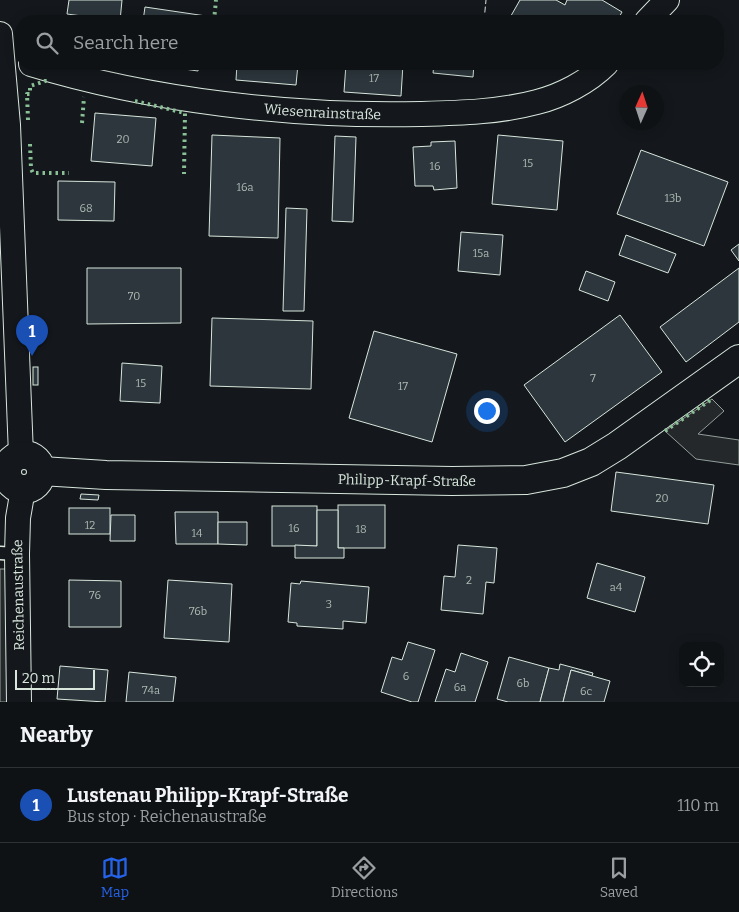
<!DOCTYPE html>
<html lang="en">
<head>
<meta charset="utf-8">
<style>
  body { margin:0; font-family:Bitter,serif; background:#181b1e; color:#f1f3f6 }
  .controls { position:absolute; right:15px; bottom:15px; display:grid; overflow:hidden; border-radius:10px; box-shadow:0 2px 12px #0003 }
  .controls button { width:45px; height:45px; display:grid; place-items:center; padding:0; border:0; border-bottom:1px solid #2f3234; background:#0f1215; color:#f1f3f6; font:25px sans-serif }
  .compass { position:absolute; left:619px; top:85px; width:45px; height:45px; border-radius:50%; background:#0f1215; box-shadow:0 2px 12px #0003; rotate:3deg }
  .scale { position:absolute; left:15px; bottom:12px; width:80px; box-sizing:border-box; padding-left:5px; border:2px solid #d8e6dc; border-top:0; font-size:14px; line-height:18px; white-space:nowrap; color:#d8e6dc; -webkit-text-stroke:4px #14181c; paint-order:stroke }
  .you { position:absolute; left:486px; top:410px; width:18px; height:18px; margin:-12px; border:4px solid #fff; border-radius:50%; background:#1a73e8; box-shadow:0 0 0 8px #1a73e833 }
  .badge { display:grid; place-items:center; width:32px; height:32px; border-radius:50%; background:#2563eb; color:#fff; font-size:16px; font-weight:700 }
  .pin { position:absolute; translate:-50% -41px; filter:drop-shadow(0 1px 2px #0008) }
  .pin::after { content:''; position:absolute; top:26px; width:18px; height:15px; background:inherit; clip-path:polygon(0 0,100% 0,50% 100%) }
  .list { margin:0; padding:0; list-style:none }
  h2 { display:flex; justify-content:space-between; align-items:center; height:65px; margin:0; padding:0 20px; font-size:21px }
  h2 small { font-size:16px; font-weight:400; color:#9b9ea0 }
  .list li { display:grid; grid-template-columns:32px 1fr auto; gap:15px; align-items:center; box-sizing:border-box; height:75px; padding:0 20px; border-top:1px solid #2f3234 }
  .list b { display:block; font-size:19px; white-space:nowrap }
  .list p { margin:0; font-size:16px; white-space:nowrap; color:#9b9ea0 }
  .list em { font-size:16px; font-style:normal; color:#9b9ea0 }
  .icon { flex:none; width:28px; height:28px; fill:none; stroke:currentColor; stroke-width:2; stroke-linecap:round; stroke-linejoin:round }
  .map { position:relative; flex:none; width:739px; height:702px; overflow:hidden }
  .search { position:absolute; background:#0f1215; box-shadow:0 2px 12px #0003; left:15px; right:15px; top:15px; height:55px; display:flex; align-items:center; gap:12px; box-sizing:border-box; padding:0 18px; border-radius:20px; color:#9b9ea0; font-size:19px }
  .sheet { height:140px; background:#0f1215 }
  nav { display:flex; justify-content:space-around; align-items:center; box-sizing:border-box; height:70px; border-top:1px solid #2f3234; background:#0f1215; font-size:14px; color:#9b9ea0 }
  nav a { display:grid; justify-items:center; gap:2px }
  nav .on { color:#2563eb }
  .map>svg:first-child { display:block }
  .parking { fill:#24282b; stroke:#939e99 }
  .building { fill:#2c363c; stroke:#d8e6dc }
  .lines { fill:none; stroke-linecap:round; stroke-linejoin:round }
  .lane-casing { stroke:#d8e6dc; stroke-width:15 }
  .street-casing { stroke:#d8e6dc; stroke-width:26 }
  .secondary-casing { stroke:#d8e6dc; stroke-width:30 }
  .lane { stroke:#14181c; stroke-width:12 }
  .street { stroke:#14181c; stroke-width:24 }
  .secondary { stroke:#14181c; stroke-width:28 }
  .hedge { stroke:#8ac095; stroke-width:4; stroke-dasharray:2.5 4; stroke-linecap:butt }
  .fence { stroke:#d8e6dc; stroke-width:1; stroke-dasharray:6 2.5; stroke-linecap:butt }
  .labels { text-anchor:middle; stroke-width:4; stroke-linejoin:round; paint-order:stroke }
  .number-label { font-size:11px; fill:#adbab4 }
  .street-label { font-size:14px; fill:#d8e6dc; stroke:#14181c }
</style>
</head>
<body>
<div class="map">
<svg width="739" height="702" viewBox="0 0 739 702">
  <rect width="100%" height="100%" fill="#14181c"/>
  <g class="parking">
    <path d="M712 399 724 411 698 434 739 440V465L696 459 665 431Z"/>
    <rect x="0" y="569" width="8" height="133"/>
  </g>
  <g class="building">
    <path d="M69 0H122L120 21 67 14Z"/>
    <path d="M520 0H556L565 5 567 0H602L622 12 617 21H508Z"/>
    <path d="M145 7 206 16 205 21H143Z"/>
    <path d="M439 16 479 21H439Z"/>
    <path d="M178 64H199L198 71 177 68Z"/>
    <path d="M237 64H298L296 85 236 80Z"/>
    <path d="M346 64H403L401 96 344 92Z"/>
    <path d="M434 64H474L473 77 433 73Z"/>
    <path d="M95 113 156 118 152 166 91 161Z"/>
    <path d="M212 135 280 138 278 238 209 236Z"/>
    <path d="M498 135 563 141 557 210 492 204Z"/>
    <path d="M335 136 356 137 353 222 332 221Z"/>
    <path d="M455 141 457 188 434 190 433 186H415L413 147 431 146V142Z"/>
    <path d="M641 150 728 182 704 246 617 214Z"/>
    <path d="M58 181 115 182 114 221 58 220Z"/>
    <path d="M286 208 307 209 304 311H283Z"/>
    <path d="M461 232 503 235 500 275 458 271Z"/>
    <path d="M626 235 676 254 668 273 619 255Z"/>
    <path d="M739 244V261L731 250Z"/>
    <path d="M87 268H181V323L87 324Z"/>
    <path d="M739 268V322L686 362 660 327Z"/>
    <path d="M586 271 615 282 608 301 579 290Z"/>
    <path d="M620 315 662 372 565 442 524 385Z"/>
    <path d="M212 318 313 321 311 389 210 386Z"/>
    <path d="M374 331 457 354 432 442 349 418Z"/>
    <path d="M122 363 162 366 160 403 120 401Z"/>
    <rect x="33" y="367" width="5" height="18"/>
    <path d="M616 472 714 485 708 524 611 511Z"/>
    <path d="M81 494 99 495 98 500 80 499Z"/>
    <rect x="338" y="505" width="47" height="43"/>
    <rect x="272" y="506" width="45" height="40"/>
    <rect x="69" y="508" width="41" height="26"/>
    <path d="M317 510H338V548H344V558H295V545L317 546Z"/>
    <path d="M175 512H218V544H176Z"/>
    <path d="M111 515H135V541H110Z"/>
    <path d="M218 522H247V545L218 544Z"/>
    <path d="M458 545 497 548 494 583 486 582 483 614 441 610 444 576 455 577Z"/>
    <path d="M597 563 645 577 635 612 587 598Z"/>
    <path d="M69 580 121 581V627H69Z"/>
    <path d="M168 580 232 584 229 642 164 638Z"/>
    <path d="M301 581 369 587 366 623 343 621V629L297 626V623L288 622 291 583 300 584Z"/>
    <path d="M408 642 435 650 418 702H412L381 692 392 657 402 660Z"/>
    <path d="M461 653 488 662 475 702H435L446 669 455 672Z"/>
    <path d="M509 657 549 668 540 702H508L497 699Z"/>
    <path d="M560 664 593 673 592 676 571 670 563 702H540L549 668 559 670Z"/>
    <path d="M60 666 108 670 105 702 57 699Z"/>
    <path d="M571 670 610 681 604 702H563Z"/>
    <path d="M129 672 176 677 173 702H126Z"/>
  </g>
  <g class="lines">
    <defs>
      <path id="lane" d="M0 553 17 554"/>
      <g id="street">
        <path d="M647 21 667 0"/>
        <path d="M0 34 8 125 21 455"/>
        <path id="s1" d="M31 64C152 101 294 117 421 114 459 113 500 112 537 102 561 96 588 82 606 64"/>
        <path d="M19 702 17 554 18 518 23 489"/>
      </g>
      <g id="secondary">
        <circle cx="24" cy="472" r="17"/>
        <path id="s2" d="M41 471 106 475 452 481 526 480 563 473 591 462 617 446 739 359"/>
      </g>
    </defs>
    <use href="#lane" class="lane-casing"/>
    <use href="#street" class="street-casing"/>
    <use href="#secondary" class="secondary-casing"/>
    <use href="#lane" class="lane"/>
    <use href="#street" class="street"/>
    <use href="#secondary" class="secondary"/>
    <g class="hedge">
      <path d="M214 21 216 0"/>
      <path d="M135 101 185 113 184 174"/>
      <path d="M28 120 27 94H30V86L45 81H50"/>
      <path d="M82 123 84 97"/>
      <path d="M30 144 31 169 33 173H69"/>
      <path d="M665 431 712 399"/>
    </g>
    <path class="fence" d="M484 21 486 0"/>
  </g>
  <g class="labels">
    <g class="number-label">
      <text x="374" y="82">17</text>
      <text x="123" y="143">20</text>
      <text x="528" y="167">15</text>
      <text x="435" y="170">16</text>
      <text x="245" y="191">16a</text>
      <text x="673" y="202">13b</text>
      <text x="86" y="212">68</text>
      <text x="481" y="257">15a</text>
      <text x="134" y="300">70</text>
      <text x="593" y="382">7</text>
      <text x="141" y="387">15</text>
      <text x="403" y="390">17</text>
      <text x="662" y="502">20</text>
      <text x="90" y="529">12</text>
      <text x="294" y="532">16</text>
      <text x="361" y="533">18</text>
      <text x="197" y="537">14</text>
      <text x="469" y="584">2</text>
      <text x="616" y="591">a4</text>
      <text x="95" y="599">76</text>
      <text x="329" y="608">3</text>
      <text x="198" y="615">76b</text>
      <text x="406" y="680">6</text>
      <text x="523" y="687">6b</text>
      <text x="460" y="691">6a</text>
      <text x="151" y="694">74a</text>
      <text x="586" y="695">6c</text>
    </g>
    <g class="street-label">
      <text dy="5" stroke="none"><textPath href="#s1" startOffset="296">Wiesenrainstraße</textPath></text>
      <text dy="5" stroke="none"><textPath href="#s2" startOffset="366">Philipp-Krapf-Straße</textPath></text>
      <text transform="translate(18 595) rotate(-91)" y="5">Reichenaustraße</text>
    </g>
  </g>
</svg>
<div class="controls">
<button><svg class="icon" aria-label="locate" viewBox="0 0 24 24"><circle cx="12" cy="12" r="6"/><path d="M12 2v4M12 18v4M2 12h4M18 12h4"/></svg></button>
</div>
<svg class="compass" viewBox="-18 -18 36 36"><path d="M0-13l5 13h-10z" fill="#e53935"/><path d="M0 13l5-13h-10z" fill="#9b9ea0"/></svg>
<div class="scale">20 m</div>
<div class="you"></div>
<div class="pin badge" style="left:32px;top:356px;background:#1a4fb4">1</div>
<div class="search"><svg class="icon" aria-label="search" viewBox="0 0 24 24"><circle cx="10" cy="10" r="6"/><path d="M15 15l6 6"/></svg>Search here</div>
</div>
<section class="sheet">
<h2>Nearby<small></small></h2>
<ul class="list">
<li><span class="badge" style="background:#1a4fb4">1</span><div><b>Lustenau Philipp-Krapf-Straße</b><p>Bus stop · Reichenaustraße</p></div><em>110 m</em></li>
</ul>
</section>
<nav>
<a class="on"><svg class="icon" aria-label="map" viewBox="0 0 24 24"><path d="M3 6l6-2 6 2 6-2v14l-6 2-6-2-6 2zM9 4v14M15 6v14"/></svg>Map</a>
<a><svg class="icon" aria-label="directions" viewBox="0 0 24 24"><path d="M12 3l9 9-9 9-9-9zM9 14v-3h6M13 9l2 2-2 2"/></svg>Directions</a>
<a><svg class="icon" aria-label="saved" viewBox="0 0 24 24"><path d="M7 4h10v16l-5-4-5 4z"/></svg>Saved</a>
</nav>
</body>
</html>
